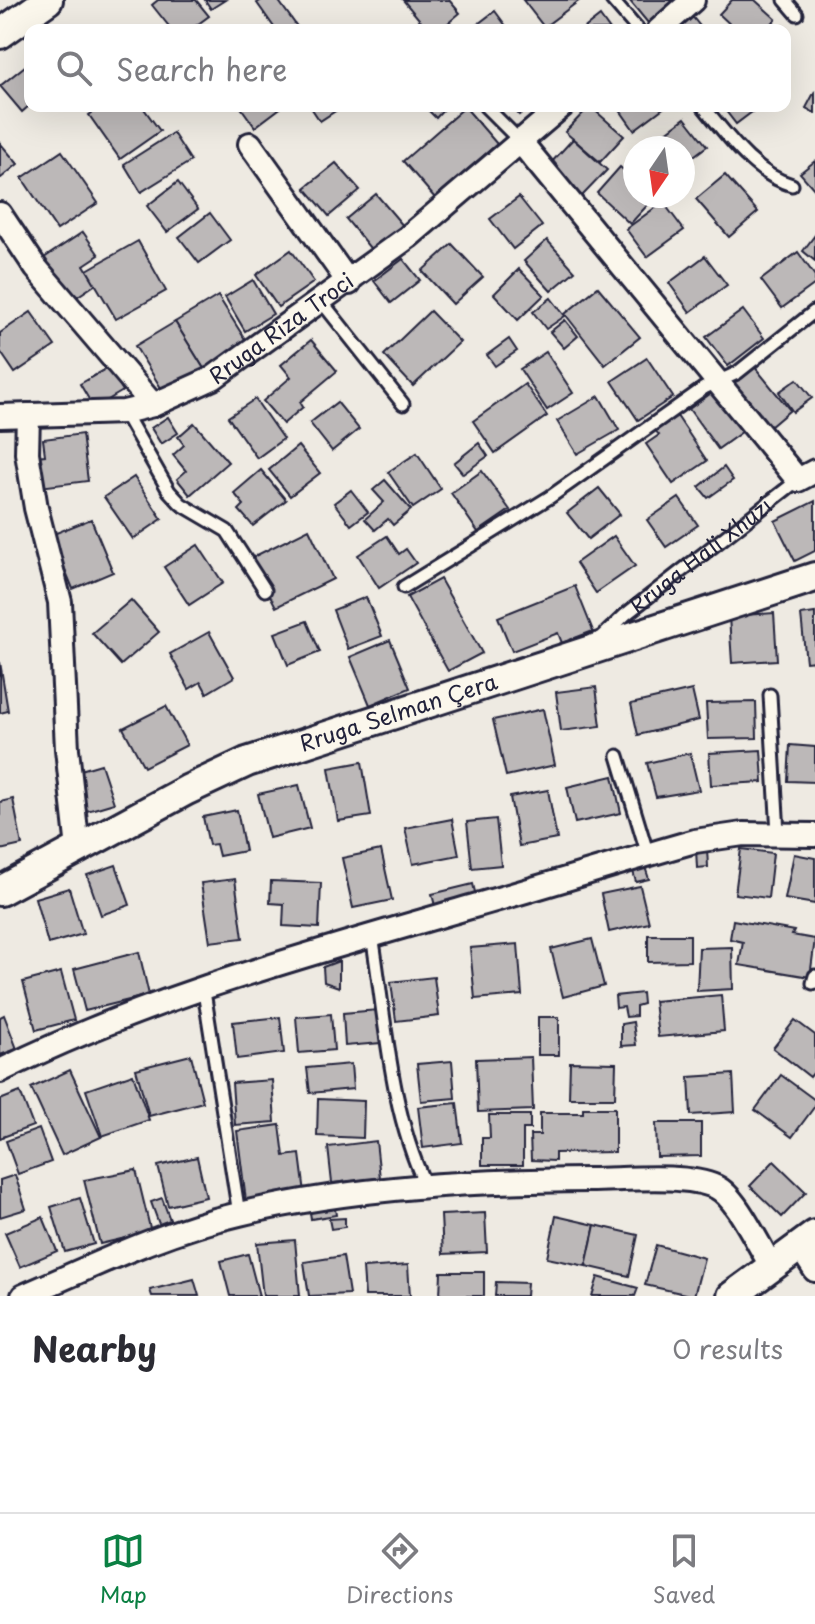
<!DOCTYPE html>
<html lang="en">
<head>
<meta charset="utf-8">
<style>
  body { margin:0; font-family:"Playpen Sans",sans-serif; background:#f2f2f3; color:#2b2b33 }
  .compass { position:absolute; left:623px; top:136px; width:72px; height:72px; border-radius:50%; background:#fff; box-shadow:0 8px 32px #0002; rotate:193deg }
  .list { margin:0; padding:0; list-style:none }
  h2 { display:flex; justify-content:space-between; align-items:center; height:104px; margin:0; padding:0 32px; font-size:34px }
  h2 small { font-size:26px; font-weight:400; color:#7c7c81 }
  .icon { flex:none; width:44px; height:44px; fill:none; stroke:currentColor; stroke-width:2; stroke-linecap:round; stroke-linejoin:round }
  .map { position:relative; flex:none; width:815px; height:1296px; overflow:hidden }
  .search { position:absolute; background:#fff; box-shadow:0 8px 32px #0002; left:24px; right:24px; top:24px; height:88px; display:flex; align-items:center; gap:20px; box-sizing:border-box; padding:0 28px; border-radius:16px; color:#7c7c81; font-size:30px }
  .sheet { height:216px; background:#fff }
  nav { display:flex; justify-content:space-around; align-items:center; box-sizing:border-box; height:112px; border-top:2px solid #e1e1e2; background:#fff; font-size:22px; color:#7c7c81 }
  nav a { display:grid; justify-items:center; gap:4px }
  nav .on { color:#0b8043 }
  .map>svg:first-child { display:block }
  .building { fill:#bcb8b8; stroke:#22223b; stroke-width:2 }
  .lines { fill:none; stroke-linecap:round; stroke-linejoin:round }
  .service-casing { stroke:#22223b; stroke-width:17 }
  .minor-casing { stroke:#22223b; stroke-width:28 }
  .tertiary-casing { stroke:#22223b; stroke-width:34 }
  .service { stroke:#fbf7ec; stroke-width:11 }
  .minor { stroke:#fbf7ec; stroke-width:22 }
  .tertiary { stroke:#fbf7ec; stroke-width:28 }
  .labels { text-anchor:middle; stroke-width:6; stroke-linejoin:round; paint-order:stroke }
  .street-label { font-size:22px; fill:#22223b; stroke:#fbf7ec }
</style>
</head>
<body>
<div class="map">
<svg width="815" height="1296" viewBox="0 0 815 1296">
  <rect width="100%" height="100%" fill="#eeeae2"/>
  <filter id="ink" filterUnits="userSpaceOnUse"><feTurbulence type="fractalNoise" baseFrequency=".0125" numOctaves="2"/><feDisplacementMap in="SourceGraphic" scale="16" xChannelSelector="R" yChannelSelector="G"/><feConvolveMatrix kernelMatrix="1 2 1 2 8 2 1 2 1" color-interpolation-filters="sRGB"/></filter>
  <g filter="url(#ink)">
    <g class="building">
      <path d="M158 0H196L209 16 190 30H172L152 5Z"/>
      <path d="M205 0H225L211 9Z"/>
      <path d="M262 0H278L298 28 276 30 257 3Z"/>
      <path d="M403 0H449L460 13 440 30H428Z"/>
      <path d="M523 0H580L544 27Z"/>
      <path d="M629 0H675L648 23Z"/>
      <path d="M732 0H755L776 19 766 30H736L719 14Z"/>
      <path d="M495 11 509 30H470Z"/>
      <path d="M691 15 703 30H673Z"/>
      <path d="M600 16 610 30H582Z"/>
      <path d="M30 62V105L22 112 0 86Z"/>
      <path d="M815 91V113L806 108Z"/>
      <path d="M102 106H142L160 131 120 159 89 115Z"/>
      <path d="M240 106H283L255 127Z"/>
      <path d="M310 106H343L320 121Z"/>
      <path d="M424 106H447L436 118Z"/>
      <path d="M512 106H531L519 115Z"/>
      <path d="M590 106 624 136 600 162 565 132Z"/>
      <path d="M617 106H666L634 130Z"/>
      <path d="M722 106H760L736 124Z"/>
      <path d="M465 107 497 144 435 198 403 161Z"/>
      <path d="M685 118 707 146 683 164V148L649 145Z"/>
      <path d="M173 133 191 161 141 192 124 164Z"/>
      <path d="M573 139 607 170 582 196 549 165Z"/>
      <path d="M0 143 18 164 1 178H0Z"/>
      <path d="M62 151 98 203 57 230 22 178Z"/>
      <path d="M815 161V190L800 173Z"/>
      <path d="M336 163 360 190 329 216 305 188Z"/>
      <path d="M620 167 635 180V196L654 198 630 224 597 193Z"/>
      <path d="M725 175 758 212 729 237 696 199Z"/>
      <path d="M178 182 198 209 167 232 147 206Z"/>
      <path d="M376 194 404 227 374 253 346 219Z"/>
      <path d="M519 197 542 226 513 249 490 219Z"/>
      <path d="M663 202 684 230 647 257 626 229Z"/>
      <path d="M210 213 230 240 199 263 179 237Z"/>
      <path d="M83 232 99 255 84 265 96 284 69 302 41 260Z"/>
      <path d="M815 235V261L803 251Z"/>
      <path d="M547 240 575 271 551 291 524 261Z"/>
      <path d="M138 241 166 291 116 319 87 270Z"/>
      <path d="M452 244 483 277 453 304 422 271Z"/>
      <path d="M291 250 314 282 278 307 256 275Z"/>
      <path d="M798 252 815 276V284L782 308 761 280Z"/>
      <path d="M705 256 727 285 690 312 669 283Z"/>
      <path d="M403 259 420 280 391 303 374 281Z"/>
      <path d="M519 269 544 295 518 320 494 294Z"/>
      <path d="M253 280 273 314 245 331 225 297Z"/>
      <path d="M598 287 640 337 605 365 565 314Z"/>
      <path d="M218 296 248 344 206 372 175 322Z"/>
      <path d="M551 298 565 316 546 329 533 312Z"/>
      <path d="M743 310 764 338 728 366 706 337Z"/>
      <path d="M430 311 460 342 413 386 384 355Z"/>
      <path d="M31 312 55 346 15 373 0 351V333Z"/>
      <path d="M565 320 578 336 564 348 550 332Z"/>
      <path d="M175 322 206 372 166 396 135 346Z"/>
      <path d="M509 339 517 351 495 366 487 355Z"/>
      <path d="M311 340 337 371 300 402 303 407 283 424 263 401 291 377 281 365Z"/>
      <path d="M546 352 573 393 547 410 520 369Z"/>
      <path d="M647 358 673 397 638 420 612 381Z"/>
      <path d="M754 366 790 410 770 427 733 382Z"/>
      <path d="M109 367 123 391 94 408 80 384Z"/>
      <path d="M797 379 812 398 793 412 779 392Z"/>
      <path d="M525 384 547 416 495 453 473 421Z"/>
      <path d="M717 389 746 429 718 449 689 409Z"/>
      <path d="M599 396 619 430 577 454 557 421Z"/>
      <path d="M255 399 283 439 257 458 228 417Z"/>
      <path d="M337 402 359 429 332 451 310 423Z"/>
      <path d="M677 416 707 461 673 484 646 444 659 435 655 430Z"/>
      <path d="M168 417 178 433 161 444 151 428Z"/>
      <path d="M194 423 228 462 190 495 177 479 186 471 173 455 184 445 178 437Z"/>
      <path d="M82 434 88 481 40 487 36 456 45 455 43 439Z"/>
      <path d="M479 443 488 456 463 474 454 463Z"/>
      <path d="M298 446 320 473 290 496 269 470Z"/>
      <path d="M417 453 441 489 413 508 388 472Z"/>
      <path d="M724 467 733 480 708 498 699 487Z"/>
      <path d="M261 470 286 500 253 526 239 510 244 505 234 493Z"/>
      <path d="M482 471 510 510 478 532 451 493Z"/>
      <path d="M134 477 162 519 133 539 104 497Z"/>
      <path d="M385 480 411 510 393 525 388 519 375 530 365 519 384 502 373 490Z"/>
      <path d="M599 488 620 514 588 539 567 513Z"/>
      <path d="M351 490 368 512 351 525 334 503Z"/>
      <path d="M679 498 698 525 666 547 647 520Z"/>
      <path d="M815 501V551L795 561 775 521Z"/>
      <path d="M91 519 113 572 73 589 51 535Z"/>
      <path d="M309 529 333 579 276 607 251 558Z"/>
      <path d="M387 536 399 554 406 549 416 563 379 588 358 555Z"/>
      <path d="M614 536 635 566 596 593 576 563Z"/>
      <path d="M198 545 223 583 189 605 164 567Z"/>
      <path d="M440 579 482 653 448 671 407 597Z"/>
      <path d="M575 586 593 631 562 643 558 633 512 651 498 617Z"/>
      <path d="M366 597 382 636 348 649 333 610Z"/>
      <path d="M131 600 159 632 121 665 92 633Z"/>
      <path d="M774 613 777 660 732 663 729 616Z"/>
      <path d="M815 613V661L806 662 801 615Z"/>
      <path d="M307 621 320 652 288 665 275 633Z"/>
      <path d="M209 632 234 677 207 693 201 682 189 689 170 654Z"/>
      <path d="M390 640 410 688 370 705 350 657Z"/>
      <path d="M0 662 8 711 0 713Z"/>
      <path d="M596 687 601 726 561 731 556 692Z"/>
      <path d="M692 690 699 720 638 735 631 704Z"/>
      <path d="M756 702 757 738 708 739 706 703Z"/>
      <path d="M166 706 187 745 144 767 123 728Z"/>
      <path d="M543 709 555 765 506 776 493 720Z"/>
      <path d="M790 745 815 747V782L788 781Z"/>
      <path d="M761 750 763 782 711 785 709 753Z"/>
      <path d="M690 753 699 790 656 797 647 763Z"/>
      <path d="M362 762 371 816 338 821 329 768Z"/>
      <path d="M101 764 114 803 87 811 74 772Z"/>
      <path d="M613 776 621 813 575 823 567 787Z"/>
      <path d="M299 785 310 828 269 838 258 794Z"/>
      <path d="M548 790 557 839 519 846 510 797Z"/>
      <path d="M13 799 22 845 0 850V802Z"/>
      <path d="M237 810 245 851 219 856 216 844 209 845 203 817Z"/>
      <path d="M452 819 459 855 413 864 405 828Z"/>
      <path d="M496 819 501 865 472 868 467 822Z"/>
      <path d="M707 848 708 867 697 868 696 849Z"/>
      <path d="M741 849 773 853 768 898 735 894Z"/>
      <path d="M381 850 392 900 353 908 342 858Z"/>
      <path d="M794 854 815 858V904L785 899Z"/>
      <path d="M643 861 649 879 636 882 631 864Z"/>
      <path d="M116 865 130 905 101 915 87 875Z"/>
      <path d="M235 879 243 938 210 942 201 883Z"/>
      <path d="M271 881 321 883 319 928 283 926 284 904 270 903Z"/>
      <path d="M473 884 477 900 436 910 432 894Z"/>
      <path d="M640 886 649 923 609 932 601 894Z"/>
      <path d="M69 888 83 934 48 944 35 898Z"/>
      <path d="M733 920 794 931 792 935 815 939 810 977 739 965 743 942 730 939Z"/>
      <path d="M648 935H690V961L648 962Z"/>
      <path d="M592 939 604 986 563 997 551 949Z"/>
      <path d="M518 944 522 995 475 999 470 948Z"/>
      <path d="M732 947 733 989 697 991 699 948Z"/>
      <path d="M139 952 149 995 85 1011 74 969Z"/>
      <path d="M339 961V987L324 982 323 967Z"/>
      <path d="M61 972 74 1020 36 1030 23 982Z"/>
      <path d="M434 977 439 1016 396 1021 391 982Z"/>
      <path d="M642 993 643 1004 636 1006V1016L626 1017 624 1007 616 1008 615 996Z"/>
      <path d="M721 995 724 1031 658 1037 654 1001Z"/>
      <path d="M378 1010 381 1043 345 1046 343 1013Z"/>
      <path d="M331 1014 334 1050 299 1053 296 1017Z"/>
      <path d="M4 1015 17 1049 0 1055V1017Z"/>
      <path d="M280 1017 284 1053 237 1059 233 1022Z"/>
      <rect x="538" y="1017" width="21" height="38"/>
      <path d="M795 1020 815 1035V1071L810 1077 773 1048Z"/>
      <path d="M633 1022 636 1045 621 1046V1024Z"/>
      <path d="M191 1055 203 1102 149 1116 136 1069Z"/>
      <path d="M531 1057 533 1110 478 1112 476 1059Z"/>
      <path d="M452 1061 455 1098 421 1101 417 1064Z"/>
      <path d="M570 1062 616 1063 615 1098H569Z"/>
      <path d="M351 1064 353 1089 310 1093 307 1068Z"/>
      <path d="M70 1070 101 1137 62 1155 31 1088Z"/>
      <path d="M133 1074 149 1120 102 1136 86 1090Z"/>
      <path d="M733 1074 735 1112 691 1115 689 1077Z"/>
      <path d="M781 1075 815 1100V1106L792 1137 755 1110Z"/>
      <path d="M272 1080 275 1122 235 1125 232 1083Z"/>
      <path d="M20 1092 33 1126 0 1138V1100Z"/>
      <path d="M318 1099 364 1101 363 1138 317 1136Z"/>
      <path d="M457 1103 462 1143 423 1148 418 1107Z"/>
      <path d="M583 1108H615V1152L555 1153V1161L531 1160 530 1135H540V1113H583Z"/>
      <path d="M489 1115H530V1129H523V1165H482V1138H490Z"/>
      <path d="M656 1123H701V1156L657 1157Z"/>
      <path d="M280 1125 284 1156 300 1154 305 1193 246 1201 237 1131Z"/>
      <path d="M39 1129 51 1162 18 1174 6 1141Z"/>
      <path d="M376 1141 380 1178 332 1183 328 1147Z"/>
      <path d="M197 1157 206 1197 168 1206 158 1166Z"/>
      <path d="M774 1161 806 1192 782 1217 750 1186Z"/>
      <path d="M136 1170 151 1232 100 1244 84 1180Z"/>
      <path d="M15 1175 26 1209 0 1217V1180Z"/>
      <path d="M80 1198 94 1244 65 1252 51 1207Z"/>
      <path d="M162 1198 170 1220 159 1224 151 1202Z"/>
      <path d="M334 1203 336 1215 311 1219 309 1205Z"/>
      <path d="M485 1213 487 1252 443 1254 441 1215Z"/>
      <path d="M556 1216 595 1225 586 1266 547 1258Z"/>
      <path d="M43 1217 57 1251 20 1267 5 1233Z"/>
      <path d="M345 1218V1227L331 1229 329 1219Z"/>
      <path d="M595 1225 638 1235 629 1276 586 1266Z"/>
      <path d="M295 1240 300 1296H263L257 1243Z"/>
      <path d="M656 1245 704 1258 694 1296 645 1285Z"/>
      <path d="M248 1254 259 1296H230L221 1261Z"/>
      <path d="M343 1256 349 1294 309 1296 304 1262Z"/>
      <path d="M408 1265 410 1296H365L363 1268Z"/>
      <path d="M441 1272H484V1296H440Z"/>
      <path d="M598 1277 638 1288 635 1296H592Z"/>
      <path d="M194 1279 199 1296H152L150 1290Z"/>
      <path d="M496 1282 527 1283 526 1296H495Z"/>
    </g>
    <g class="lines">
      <defs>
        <g id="service">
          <path d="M612 0 638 30"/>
          <path d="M785 0 797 14"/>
          <path d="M485 106 519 140"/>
          <path d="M703 106C727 135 754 174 792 185"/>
          <path d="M322 302 403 404"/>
          <path d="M124 412 169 491 181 504 227 531 265 590"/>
          <path d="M404 587 550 497 704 388 737 373 815 311"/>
          <path id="s1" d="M602 637 625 615 798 480"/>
          <path d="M770 695 778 833"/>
          <path d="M618 756 648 855"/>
          <path d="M372 935C385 1015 390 1111 425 1184"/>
          <path d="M813 983 815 976"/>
          <path d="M203 985 239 1214"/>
        </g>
        <g id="minor">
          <path d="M659 30 693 0"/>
          <path d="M519 140 798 480 815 471"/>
          <path d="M250 144 349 283"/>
          <path d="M0 214 36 268 153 405"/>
          <path d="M28 415 27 453 36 508 60 602 67 749 78 849"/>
          <path id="s2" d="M0 416 124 412 153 405 213 378 408 237 562 106"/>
          <path d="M0 1071C151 996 313 953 474 906 548 885 621 862 695 841L743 834 815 835"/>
          <path d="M799 1245 815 1270"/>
          <path d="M23 1296C93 1266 164 1231 239 1214 354 1187 471 1181 589 1180 623 1180 685 1173 716 1187 736 1196 758 1245 771 1265"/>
        </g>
        <g id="tertiary">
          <path d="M0 34 48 0"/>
          <path id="s3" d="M0 891 187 790 247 762 815 577"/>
          <path d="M732 1296 815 1235"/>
        </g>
      </defs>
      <use href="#service" class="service-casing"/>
      <use href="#minor" class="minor-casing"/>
      <use href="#tertiary" class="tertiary-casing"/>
      <use href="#service" class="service"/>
      <use href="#minor" class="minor"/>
      <use href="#tertiary" class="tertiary"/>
    </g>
  </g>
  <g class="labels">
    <g class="street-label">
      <text dy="8" stroke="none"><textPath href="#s2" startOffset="304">Rruga Riza Troci</textPath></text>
      <text dy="8" stroke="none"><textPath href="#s1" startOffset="128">Rruga Hali Xhuzi</textPath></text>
      <text dy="8" stroke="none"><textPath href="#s3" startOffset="438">Rruga Selman Çera</textPath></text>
    </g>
  </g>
</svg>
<svg class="compass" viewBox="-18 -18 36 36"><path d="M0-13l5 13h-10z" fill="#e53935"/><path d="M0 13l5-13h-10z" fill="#7c7c81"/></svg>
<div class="search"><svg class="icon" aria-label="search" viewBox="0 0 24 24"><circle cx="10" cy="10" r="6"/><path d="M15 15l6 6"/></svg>Search here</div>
</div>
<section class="sheet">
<h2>Nearby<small>0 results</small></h2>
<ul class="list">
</ul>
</section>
<nav>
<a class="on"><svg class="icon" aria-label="map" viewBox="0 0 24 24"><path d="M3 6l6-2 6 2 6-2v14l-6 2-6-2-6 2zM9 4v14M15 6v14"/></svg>Map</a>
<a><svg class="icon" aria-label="directions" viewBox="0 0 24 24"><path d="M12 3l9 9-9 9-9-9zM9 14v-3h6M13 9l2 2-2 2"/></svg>Directions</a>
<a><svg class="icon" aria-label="saved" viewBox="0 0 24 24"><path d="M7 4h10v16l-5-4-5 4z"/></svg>Saved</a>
</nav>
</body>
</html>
